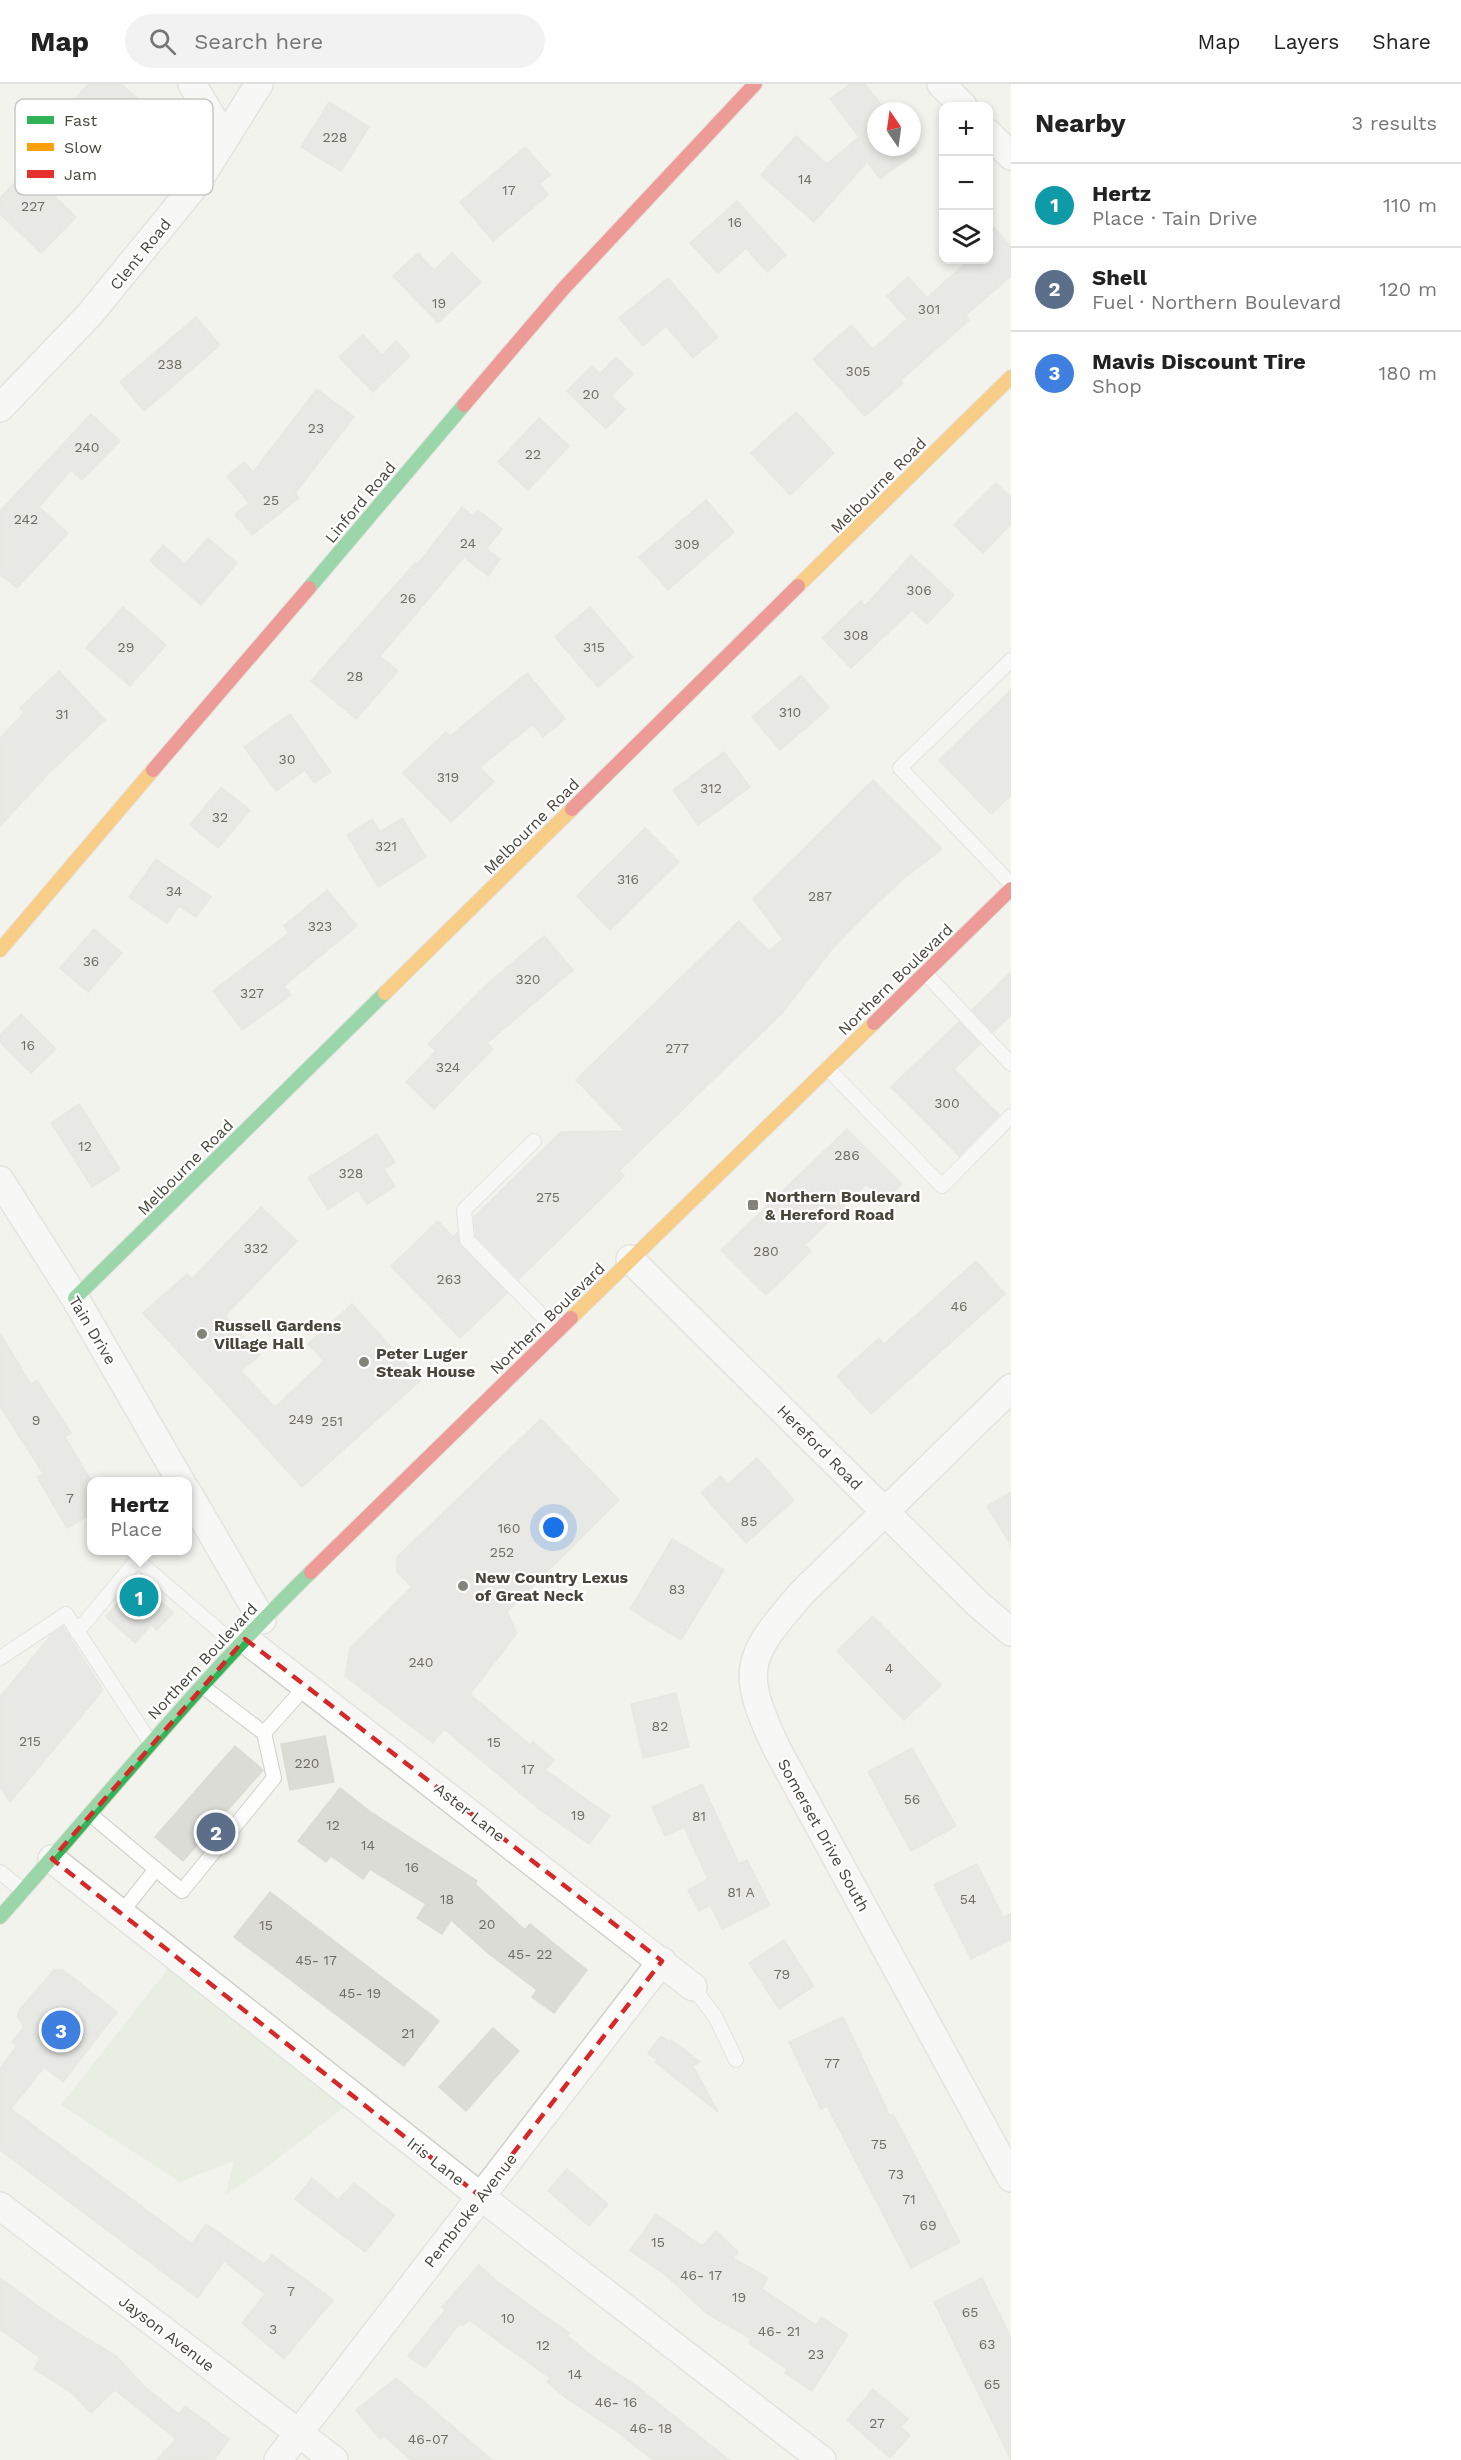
<!DOCTYPE html>
<html lang="en">
<head>
<meta charset="utf-8">
<style>
  body { margin:0; font-family:"Work Sans",sans-serif; background:#f2f2f2; color:#222 }
  .controls { position:absolute; right:18px; top:18px; display:grid; overflow:hidden; border-radius:12px; box-shadow:0 3px 9px #0003 }
  .controls button { width:54px; height:54px; display:grid; place-items:center; padding:0; border:0; border-bottom:2px solid #e0e0e0; background:#fff; color:#222; font:30px sans-serif }
  .compass { position:absolute; left:867px; top:18px; width:54px; height:54px; border-radius:50%; background:#fff; box-shadow:0 3px 9px #0003; rotate:347deg }
  .you { position:absolute; left:554px; top:1444px; width:21px; height:21px; margin:-15px; border:4px solid #fff; border-radius:50%; background:#1a73e8; box-shadow:0 0 0 9px #1a73e833 }
  .badge { display:grid; place-items:center; width:39px; height:39px; border-radius:50%; background:#84837a; color:#fff; font-size:20px; font-weight:700 }
  .pin { position:absolute; translate:-50% -50%; border:3px solid #fff; box-shadow:0 2px 6px #0006 }
  .popup { position:absolute; left:87px; top:1393px; width:105px; height:78px; box-sizing:border-box; display:grid; place-content:center; border-radius:12px; background:#fff; filter:drop-shadow(0 2px 4px #0005); font-size:20px; white-space:nowrap; color:#767676 }
  .popup b { font-size:22px; color:#222 }
  .popup::after { content:''; position:absolute; left:50%; top:100%; margin-left:-12px; border:12px solid transparent; border-top-color:#fff }
  .list { margin:0; padding:0; list-style:none }
  h2 { display:flex; justify-content:space-between; align-items:center; height:78px; margin:0; padding:0 24px; font-size:26px }
  h2 small { font-size:20px; font-weight:400; color:#767676 }
  .list li { display:grid; grid-template-columns:39px 1fr auto; gap:18px; align-items:center; box-sizing:border-box; height:84px; padding:0 24px; border-top:2px solid #e0e0e0 }
  .list b { display:block; font-size:22px; white-space:nowrap }
  .list p { margin:0; font-size:20px; white-space:nowrap; color:#767676 }
  .list em { font-size:20px; font-style:normal; color:#767676 }
  .icon { flex:none; width:33px; height:33px; fill:none; stroke:currentColor; stroke-width:2; stroke-linecap:round; stroke-linejoin:round }
  .map { position:relative; flex:none; width:1011px; height:2376px; overflow:hidden }
  header { display:flex; align-items:center; gap:36px; box-sizing:border-box; height:84px; padding:0 30px; background:#fff; border-bottom:2px solid #e0e0e0 }
  header strong { font-size:28px }
  nav { display:flex; gap:33px; margin-inline-start:auto; font-size:21px }
  .search { width:420px; height:54px; background:#f2f2f2; display:flex; align-items:center; gap:15px; box-sizing:border-box; padding:0 21px; border-radius:33px; color:#767676; font-size:22px }
  main { display:flex }
  aside { flex:1; background:#fff }
  .map>svg:first-child { display:block }
  .green { fill:#dbead2 }
  .building { fill:#dcdcd7; stroke:#dbdad4; stroke-width:1.5 }
  .lines { fill:none; stroke-linecap:round; stroke-linejoin:round }
  .lane-casing { stroke:#d1d0cc; stroke-width:16 }
  .street-casing { stroke:#d1d0cc; stroke-width:30 }
  .fast-casing { stroke:#d3d2c8; stroke-width:16 }
  .slow-casing { stroke:#d3d2c8; stroke-width:16 }
  .jam-casing { stroke:#d3d2c8; stroke-width:16 }
  .lane { stroke:#fdfdfc; stroke-width:14 }
  .street { stroke:#fdfdfc; stroke-width:27 }
  .fast { stroke:#30b455; stroke-width:14 }
  .slow { stroke:#ff9f0a; stroke-width:14 }
  .jam { stroke:#e5322d; stroke-width:14 }
  .marked { fill:none; stroke:#d62828; stroke-width:4.5; stroke-dasharray:12 8; stroke-linejoin:round }
  .poi-dot { fill:#84837a; stroke:#fff; stroke-width:2 }
  .labels { text-anchor:middle; stroke-width:4.5; stroke-linejoin:round; paint-order:stroke }
  .number-label { font-size:14px; fill:#6e6c63 }
  .street-label { font-size:16px; fill:#48463b; stroke:#fff }
  .poi-label { font-size:16px; font-weight:bold; fill:#48463b; stroke:#fff; text-anchor:start }
  .key { fill:#fff; stroke:#c8c8c4; stroke-width:1.5 }
  .key-label { font-size:16px; fill:#48463b }
</style>
</head>
<body>
<header>
<strong>Map</strong>
<div class="search"><svg class="icon" aria-label="search" viewBox="0 0 24 24"><circle cx="10" cy="10" r="6"/><path d="M15 15l6 6"/></svg>Search here</div>
<nav><a>Map</a><a>Layers</a><a>Share</a></nav>
</header>
<main>
<div class="map">
<svg width="1011" height="2376" viewBox="0 0 1011 2376">
  <rect width="100%" height="100%" fill="#f3f3ee"/>
  <path class="green" d="M177 1873 356 2014 263 2086 225 2111 234 2077 180 2098 61 2021Z"/>
  <g class="building">
    <path d="M88 0H121L138 15 122 35 140 50 112 83 57 37Z"/>
    <path d="M850 0H865L886 27H876V63L912 61 917 68 880 95 867 78 814 138 761 91 796 52 827 80 859 53 830 15Z"/>
    <path d="M329 18 369 43 341 87 301 63Z"/>
    <path d="M525 63 550 91 539 100 548 111 493 157 460 118Z"/>
    <path d="M27 86 76 133 41 169 0 130V114Z"/>
    <path d="M737 117 786 171 767 188 746 164 718 189 690 159Z"/>
    <path d="M988 137 1011 163V192L966 231 969 236 901 296 903 299 865 332 813 275 851 241 873 265 907 235 887 212 908 193 927 214 969 176H988Z"/>
    <path d="M418 169 434 186 452 169 481 198 438 239 393 192Z"/>
    <path d="M668 194 718 253 693 274 666 242 643 262 619 234Z"/>
    <path d="M196 233 220 261 144 327 120 298Z"/>
    <path d="M363 251 382 271 396 257 410 272 373 308 339 273Z"/>
    <path d="M616 273 633 290 611 312 625 325 606 345 567 307 592 282 600 290Z"/>
    <path d="M317 305 354 333 295 409 299 414 252 451 235 430 249 419 227 392 244 378 253 388Z"/>
    <path d="M796 328 834 369 790 411 751 369Z"/>
    <path d="M91 330 120 357 82 396 71 386 39 423 68 449 17 504 0 490V427Z"/>
    <path d="M539 334 569 362 528 406 498 378Z"/>
    <path d="M996 399 1011 414V440L983 469 954 441Z"/>
    <path d="M706 416 734 448 668 506 639 473Z"/>
    <path d="M462 423 473 432 478 426 502 445 486 465 500 475 488 492 464 473 380 572 398 587 356 635 311 597 415 479 417 481Z"/>
    <path d="M208 454 237 479 201 521 150 477 163 461 185 480Z"/>
    <path d="M911 471 954 511 927 540 912 526 851 584 822 554 861 517 865 522Z"/>
    <path d="M123 523 166 561 130 602 86 564Z"/>
    <path d="M590 523 633 573 598 603 555 553Z"/>
    <path d="M59 587 105 636 49 689 0 742V654L24 629 20 624Z"/>
    <path d="M527 589 565 635 543 653 533 640 480 683 494 698 451 738 403 689 446 648 450 652Z"/>
    <path d="M801 591 829 624 780 666 752 633Z"/>
    <path d="M1011 606V711L991 730 939 676Z"/>
    <path d="M290 630 331 688 314 699 305 686 276 707 244 663Z"/>
    <path d="M724 668 750 703 698 741 673 706Z"/>
    <path d="M873 696 942 765 903 795 867 829 832 865 782 929 619 1087 624 1092 519 1195 476 1152 474 1133 561 1048 625 1047 576 996 739 837 769 867 783 855 753 815Z"/>
    <path d="M221 703 250 726 218 764 190 741Z"/>
    <path d="M402 734 426 773 378 803 347 751 372 735 380 748Z"/>
    <path d="M645 744 679 778 610 846 577 812Z"/>
    <path d="M156 775 211 813 196 833 179 822 167 839 129 813Z"/>
    <path d="M327 806 357 842 284 902 291 911 242 946 213 907 289 849 284 842Z"/>
    <path d="M94 845 122 869 88 908 60 884Z"/>
    <path d="M544 852 573 886 487 959 493 965 434 1025 406 998 436 967 428 960 485 902Z"/>
    <path d="M1011 888V931L993 948 972 926Z"/>
    <path d="M21 930 56 965 31 989 0 958V951Z"/>
    <path d="M959 938 980 960 954 985 999 1031 959 1072 891 1003Z"/>
    <path d="M79 1020 120 1085 92 1103 51 1039Z"/>
    <path d="M847 1045 902 1100 884 1117 866 1100 805 1161 811 1167 766 1211 721 1166Z"/>
    <path d="M377 1050 395 1078 384 1085 395 1102 367 1120 358 1106 328 1125 308 1094Z"/>
    <path d="M261 1123 297 1157 225 1232 260 1271 241 1287 275 1323 324 1277 308 1260 352 1220 421 1296 302 1403 143 1229 187 1190 192 1195Z"/>
    <path d="M438 1137 453 1153 457 1149 461 1162 507 1209 460 1254 391 1182Z"/>
    <path d="M976 1177 1005 1210 871 1330 837 1292 879 1254 884 1260Z"/>
    <path d="M0 1250 31 1300 37 1296 71 1349 65 1353 91 1397V1430L67 1444 37 1393 43 1389 0 1323Z"/>
    <path d="M541 1335 619 1416 507 1528 517 1549 470 1610 530 1661 533 1658 554 1676 545 1686 610 1732 589 1760 543 1728 444 1645 433 1659 345 1592 350 1564 412 1503 397 1488V1473Z"/>
    <path d="M757 1374 794 1416 746 1459 701 1409 720 1392 728 1400Z"/>
    <path d="M1011 1408V1461L987 1422Z"/>
    <path d="M672 1455 724 1486 681 1556 630 1525Z"/>
    <path d="M137 1497 173 1528 157 1546 151 1541 135 1559 106 1533Z"/>
    <path d="M873 1532 941 1601 904 1636 837 1567Z"/>
    <path d="M63 1543 103 1606 10 1718 0 1702V1613L53 1549Z"/>
    <path d="M676 1609 689 1663 643 1674 631 1620Z"/>
    <path d="M325 1652 334 1698 290 1706 281 1660Z"/>
    <path d="M235 1662 263 1686 183 1777 155 1753Z"/>
    <path d="M912 1664 956 1742 911 1767 868 1688Z"/>
    <path d="M702 1700 739 1780 747 1776 770 1821 722 1845 710 1821 699 1827 688 1806 708 1795 684 1743 665 1752 652 1723Z"/>
    <path d="M340 1704 372 1729 477 1797 475 1800 525 1846 530 1840 587 1886 554 1929 532 1913 537 1906 488 1869 451 1836 442 1850 417 1834 426 1820 370 1785 363 1795 331 1772 326 1778 298 1757Z"/>
    <path d="M977 1780 1003 1833 1011 1830V1855L971 1875 934 1801Z"/>
    <path d="M270 1808 439 1937 404 1982 234 1853Z"/>
    <path d="M784 1856 814 1902 779 1925 749 1879Z"/>
    <path d="M54 1886H63L117 1928 63 1998 44 1983 11 2025 192 2160 206 2140 264 2180 272 2171 333 2216 284 2275 242 2239 265 2210 224 2177 198 2214 0 2066V1984L17 1962 12 1958 24 1943 17 1932 20 1925Z"/>
    <path d="M843 1933 890 2032 893 2030 960 2158 911 2184 827 2022 821 2025 789 1958Z"/>
    <path d="M493 1944 519 1967 466 2027 439 2003Z"/>
    <path d="M661 1952 670 1958 671 1956 700 1978 693 1982 718 2028 655 1978 657 1976 648 1969Z"/>
    <path d="M567 2085 608 2120 589 2142 548 2107Z"/>
    <path d="M312 2094 338 2116 354 2099 395 2131 365 2168 295 2115Z"/>
    <path d="M656 2130 702 2162 716 2147 738 2168 733 2174 768 2194 762 2205 816 2241 821 2233 848 2251 812 2307 785 2289 787 2285 749 2259 752 2255 707 2230 668 2193 630 2166Z"/>
    <path d="M479 2181 500 2200 569 2249 567 2252 600 2278 638 2303 729 2376H653L611 2343 567 2315 547 2298 550 2294 469 2236 463 2242 460 2239 425 2284 408 2272 445 2226 442 2223Z"/>
    <path d="M0 2194 59 2237 116 2272 147 2305 179 2330 185 2322 229 2355 214 2376H157L176 2355 115 2306 91 2329 71 2308 34 2285 40 2274 0 2245Z"/>
    <path d="M982 2194 1011 2254V2376L934 2218Z"/>
    <path d="M396 2294 492 2376H411L384 2352 380 2355 356 2326Z"/>
    <path d="M873 2305 908 2335 901 2343 910 2351 890 2374 847 2336Z"/>
  </g>
  <g class="lines">
    <defs>
      <g id="lane">
        <path d="M1011 576 900 684 1011 800"/>
        <path d="M925 889 1011 980"/>
        <path d="M827 984 942 1102 1011 1032"/>
        <path d="M534 1057 464 1126 467 1156 557 1247"/>
        <path d="M77 1548 137 1476 237 1562"/>
        <path d="M0 1574 66 1530 150 1658"/>
        <path d="M264 1649 306 1602"/>
        <path d="M91 1731 182 1807 274 1694 264 1649 202 1602"/>
        <path d="M0 1788 23 1807"/>
        <path d="M121 1829 156 1785"/>
        <path d="M693 1903 716 1934 736 1976"/>
      </g>
      <g id="street">
        <path d="M192 0 224 53"/>
        <path d="M941 0 963 22"/>
        <path d="M988 49 1011 72"/>
        <path d="M0 324 90 230 197 99 259 0"/>
        <path d="M0 1096 75 1214 181 1398"/>
        <path d="M630 1175 979 1521 1011 1548"/>
        <path d="M1011 1304 801 1510C745 1574 740 1587 777 1665L1011 2094"/>
        <path d="M187 1407 262 1536"/>
        <path d="M245 1555 693 1903"/>
        <path d="M52 1775 480 2112 822 2376"/>
        <path d="M0 2122 334 2376"/>
        <path d="M278 2376 662 1877"/>
      </g>
      <g id="fast">
        <path d="M309 504 464 321"/>
        <path d="M75 1214 385 909"/>
        <path d="M0 1833C103 1717 200 1596 311 1488"/>
      </g>
      <g id="slow">
        <path d="M798 502 1011 293"/>
        <path d="M0 866 153 686"/>
        <path d="M385 909 572 725"/>
        <path d="M571 1234 874 939"/>
      </g>
      <g id="jam">
        <path d="M464 321 564 204 755 0"/>
        <path d="M153 686 309 504"/>
        <path d="M572 725 798 502"/>
        <path d="M874 939 1011 805"/>
        <path d="M311 1488 571 1234"/>
      </g>
    </defs>
    <use href="#lane" class="lane-casing"/>
    <use href="#street" class="street-casing"/>
    <use href="#fast" class="fast-casing"/>
    <use href="#slow" class="slow-casing"/>
    <use href="#jam" class="jam-casing"/>
    <use href="#lane" class="lane"/>
    <use href="#street" class="street"/>
    <use href="#fast" class="fast"/>
    <use href="#slow" class="slow"/>
    <use href="#jam" class="jam"/>
  </g>
  <path d="M0 0H1011V2376H0ZM245 1555 662 1877 480 2112 52 1775Z" fill="#f3f3ee" fill-opacity=".55" fill-rule="evenodd"/>
  <path class="marked" d="M245 1555 662 1877 480 2112 52 1775Z"/>
  <g class="poi-dot">
    <rect x="747" y="1115" width="12" height="12" rx="3"/>
    <circle cx="202" cy="1250" r="6"/>
    <circle cx="364" cy="1278" r="6"/>
    <circle cx="463" cy="1502" r="6"/>
  </g>
  <g class="labels">
    <g class="number-label">
      <text x="335" y="58">228</text>
      <text x="805" y="100">14</text>
      <text x="509" y="111">17</text>
      <text x="33" y="127">227</text>
      <text x="735" y="143">16</text>
      <text x="439" y="224">19</text>
      <text x="929" y="230">301</text>
      <text x="170" y="285">238</text>
      <text x="858" y="292">305</text>
      <text x="591" y="315">20</text>
      <text x="316" y="349">23</text>
      <text x="87" y="368">240</text>
      <text x="533" y="375">22</text>
      <text x="271" y="421">25</text>
      <text x="26" y="440">242</text>
      <text x="468" y="464">24</text>
      <text x="687" y="465">309</text>
      <text x="919" y="511">306</text>
      <text x="408" y="519">26</text>
      <text x="856" y="556">308</text>
      <text x="126" y="568">29</text>
      <text x="594" y="568">315</text>
      <text x="355" y="597">28</text>
      <text x="790" y="633">310</text>
      <text x="62" y="635">31</text>
      <text x="287" y="680">30</text>
      <text x="448" y="698">319</text>
      <text x="711" y="709">312</text>
      <text x="220" y="738">32</text>
      <text x="386" y="767">321</text>
      <text x="628" y="800">316</text>
      <text x="174" y="812">34</text>
      <text x="820" y="817">287</text>
      <text x="320" y="847">323</text>
      <text x="91" y="882">36</text>
      <text x="528" y="900">320</text>
      <text x="252" y="914">327</text>
      <text x="28" y="966">16</text>
      <text x="677" y="969">277</text>
      <text x="448" y="988">324</text>
      <text x="947" y="1024">300</text>
      <text x="85" y="1067">12</text>
      <text x="847" y="1076">286</text>
      <text x="351" y="1094">328</text>
      <text x="548" y="1118">275</text>
      <text x="256" y="1169">332</text>
      <text x="766" y="1172">280</text>
      <text x="449" y="1200">263</text>
      <text x="959" y="1227">46</text>
      <text x="301" y="1340">249</text>
      <text x="36" y="1341">9</text>
      <text x="332" y="1342">251</text>
      <text x="70" y="1419">7</text>
      <text x="749" y="1442">85</text>
      <text x="509" y="1449">160</text>
      <text x="502" y="1473">252</text>
      <text x="677" y="1510">83</text>
      <text x="421" y="1583">240</text>
      <text x="889" y="1589">4</text>
      <text x="660" y="1647">82</text>
      <text x="30" y="1662">215</text>
      <text x="494" y="1663">15</text>
      <text x="307" y="1684">220</text>
      <text x="528" y="1690">17</text>
      <text x="912" y="1720">56</text>
      <text x="578" y="1736">19</text>
      <text x="699" y="1737">81</text>
      <text x="333" y="1746">12</text>
      <text x="368" y="1766">14</text>
      <text x="412" y="1788">16</text>
      <text x="741" y="1813">81 A</text>
      <text x="447" y="1820">18</text>
      <text x="968" y="1820">54</text>
      <text x="487" y="1845">20</text>
      <text x="266" y="1846">15</text>
      <text x="530" y="1875">45- 22</text>
      <text x="316" y="1881">45- 17</text>
      <text x="782" y="1895">79</text>
      <text x="360" y="1914">45- 19</text>
      <text x="408" y="1954">21</text>
      <text x="832" y="1984">77</text>
      <text x="879" y="2065">75</text>
      <text x="896" y="2095">73</text>
      <text x="909" y="2120">71</text>
      <text x="928" y="2146">69</text>
      <text x="658" y="2163">15</text>
      <text x="701" y="2196">46- 17</text>
      <text x="291" y="2212">7</text>
      <text x="739" y="2218">19</text>
      <text x="970" y="2233">65</text>
      <text x="508" y="2239">10</text>
      <text x="273" y="2250">3</text>
      <text x="779" y="2252">46- 21</text>
      <text x="987" y="2265">63</text>
      <text x="543" y="2266">12</text>
      <text x="816" y="2275">23</text>
      <text x="575" y="2295">14</text>
      <text x="992" y="2305">65</text>
      <text x="616" y="2323">46- 16</text>
      <text x="877" y="2344">27</text>
      <text x="651" y="2349">46- 18</text>
      <text x="428" y="2360">46-07</text>
    </g>
    <g class="street-label">
      <text transform="translate(140 170) rotate(-51)" y="6">Clent Road</text>
      <text transform="translate(878 401) rotate(-45)" y="6">Melbourne Road</text>
      <text transform="translate(360 418) rotate(-50)" y="6">Linford Road</text>
      <text transform="translate(531 742) rotate(-45)" y="6">Melbourne Road</text>
      <text transform="translate(895 895) rotate(-44)" y="6">Northern Boulevard</text>
      <text transform="translate(185 1083) rotate(-45)" y="6">Melbourne Road</text>
      <text transform="translate(547 1234) rotate(-44)" y="6">Northern Boulevard</text>
      <text transform="translate(93 1246) rotate(59)" y="6">Tain Drive</text>
      <text transform="translate(820 1363) rotate(45)" y="6">Hereford Road</text>
      <text transform="translate(202 1577) rotate(-47)" y="6">Northern Boulevard</text>
      <text transform="translate(470 1728) rotate(38)" y="6">Aster Lane</text>
      <text transform="translate(824 1751) rotate(61)" y="6">Somerset Drive South</text>
      <text transform="translate(436 2077) rotate(38)" y="6">Iris Lane</text>
      <text transform="translate(470 2126) rotate(-52)" y="6">Pembroke Avenue</text>
      <text transform="translate(167 2249) rotate(37)" y="6">Jayson Avenue</text>
    </g>
    <g class="poi-label">
      <text x="765" y="1118">Northern Boulevard<tspan x="765" dy="18">&amp; Hereford Road</tspan></text>
      <text x="214" y="1247">Russell Gardens<tspan x="214" dy="18">Village Hall</tspan></text>
      <text x="376" y="1275">Peter Luger<tspan x="376" dy="18">Steak House</tspan></text>
      <text x="475" y="1499">New Country Lexus<tspan x="475" dy="18">of Great Neck</tspan></text>
    </g>
  </g>
  <rect x="15" y="15" width="198" height="96" rx="9" class="key"/>
  <rect x="27" y="32" width="27" height="8" fill="#30b455"/>
  <rect x="27" y="59" width="27" height="8" fill="#ff9f0a"/>
  <rect x="27" y="86" width="27" height="8" fill="#e5322d"/>
  <g class="key-label">
    <text x="64" y="42">Fast</text>
    <text x="64" y="69">Slow</text>
    <text x="64" y="96">Jam</text>
  </g>
</svg>
<div class="controls">
<button>+</button>
<button>−</button>
<button><svg class="icon" aria-label="layers" viewBox="0 0 24 24"><path d="M12 4l9 5-9 5-9-5zM3 14l9 5 9-5"/></svg></button>
</div>
<svg class="compass" viewBox="-18 -18 36 36"><path d="M0-13l5 13h-10z" fill="#e53935"/><path d="M0 13l5-13h-10z" fill="#767676"/></svg>
<div class="you"></div>
<div class="pin badge" style="left:139px;top:1513px;background:#0f9aa8">1</div>
<div class="popup"><b>Hertz</b>Place</div>
<div class="pin badge" style="left:216px;top:1748px;background:#5c6f8a">2</div>
<div class="pin badge" style="left:61px;top:1946px;background:#3f7fe0">3</div>
</div>
<aside>
<h2>Nearby<small>3 results</small></h2>
<ul class="list">
<li><span class="badge" style="background:#0f9aa8">1</span><div><b>Hertz</b><p>Place · Tain Drive</p></div><em>110 m</em></li>
<li><span class="badge" style="background:#5c6f8a">2</span><div><b>Shell</b><p>Fuel · Northern Boulevard</p></div><em>120 m</em></li>
<li><span class="badge" style="background:#3f7fe0">3</span><div><b>Mavis Discount Tire</b><p>Shop</p></div><em>180 m</em></li>
</ul>
</aside>
</main>
</body>
</html>
